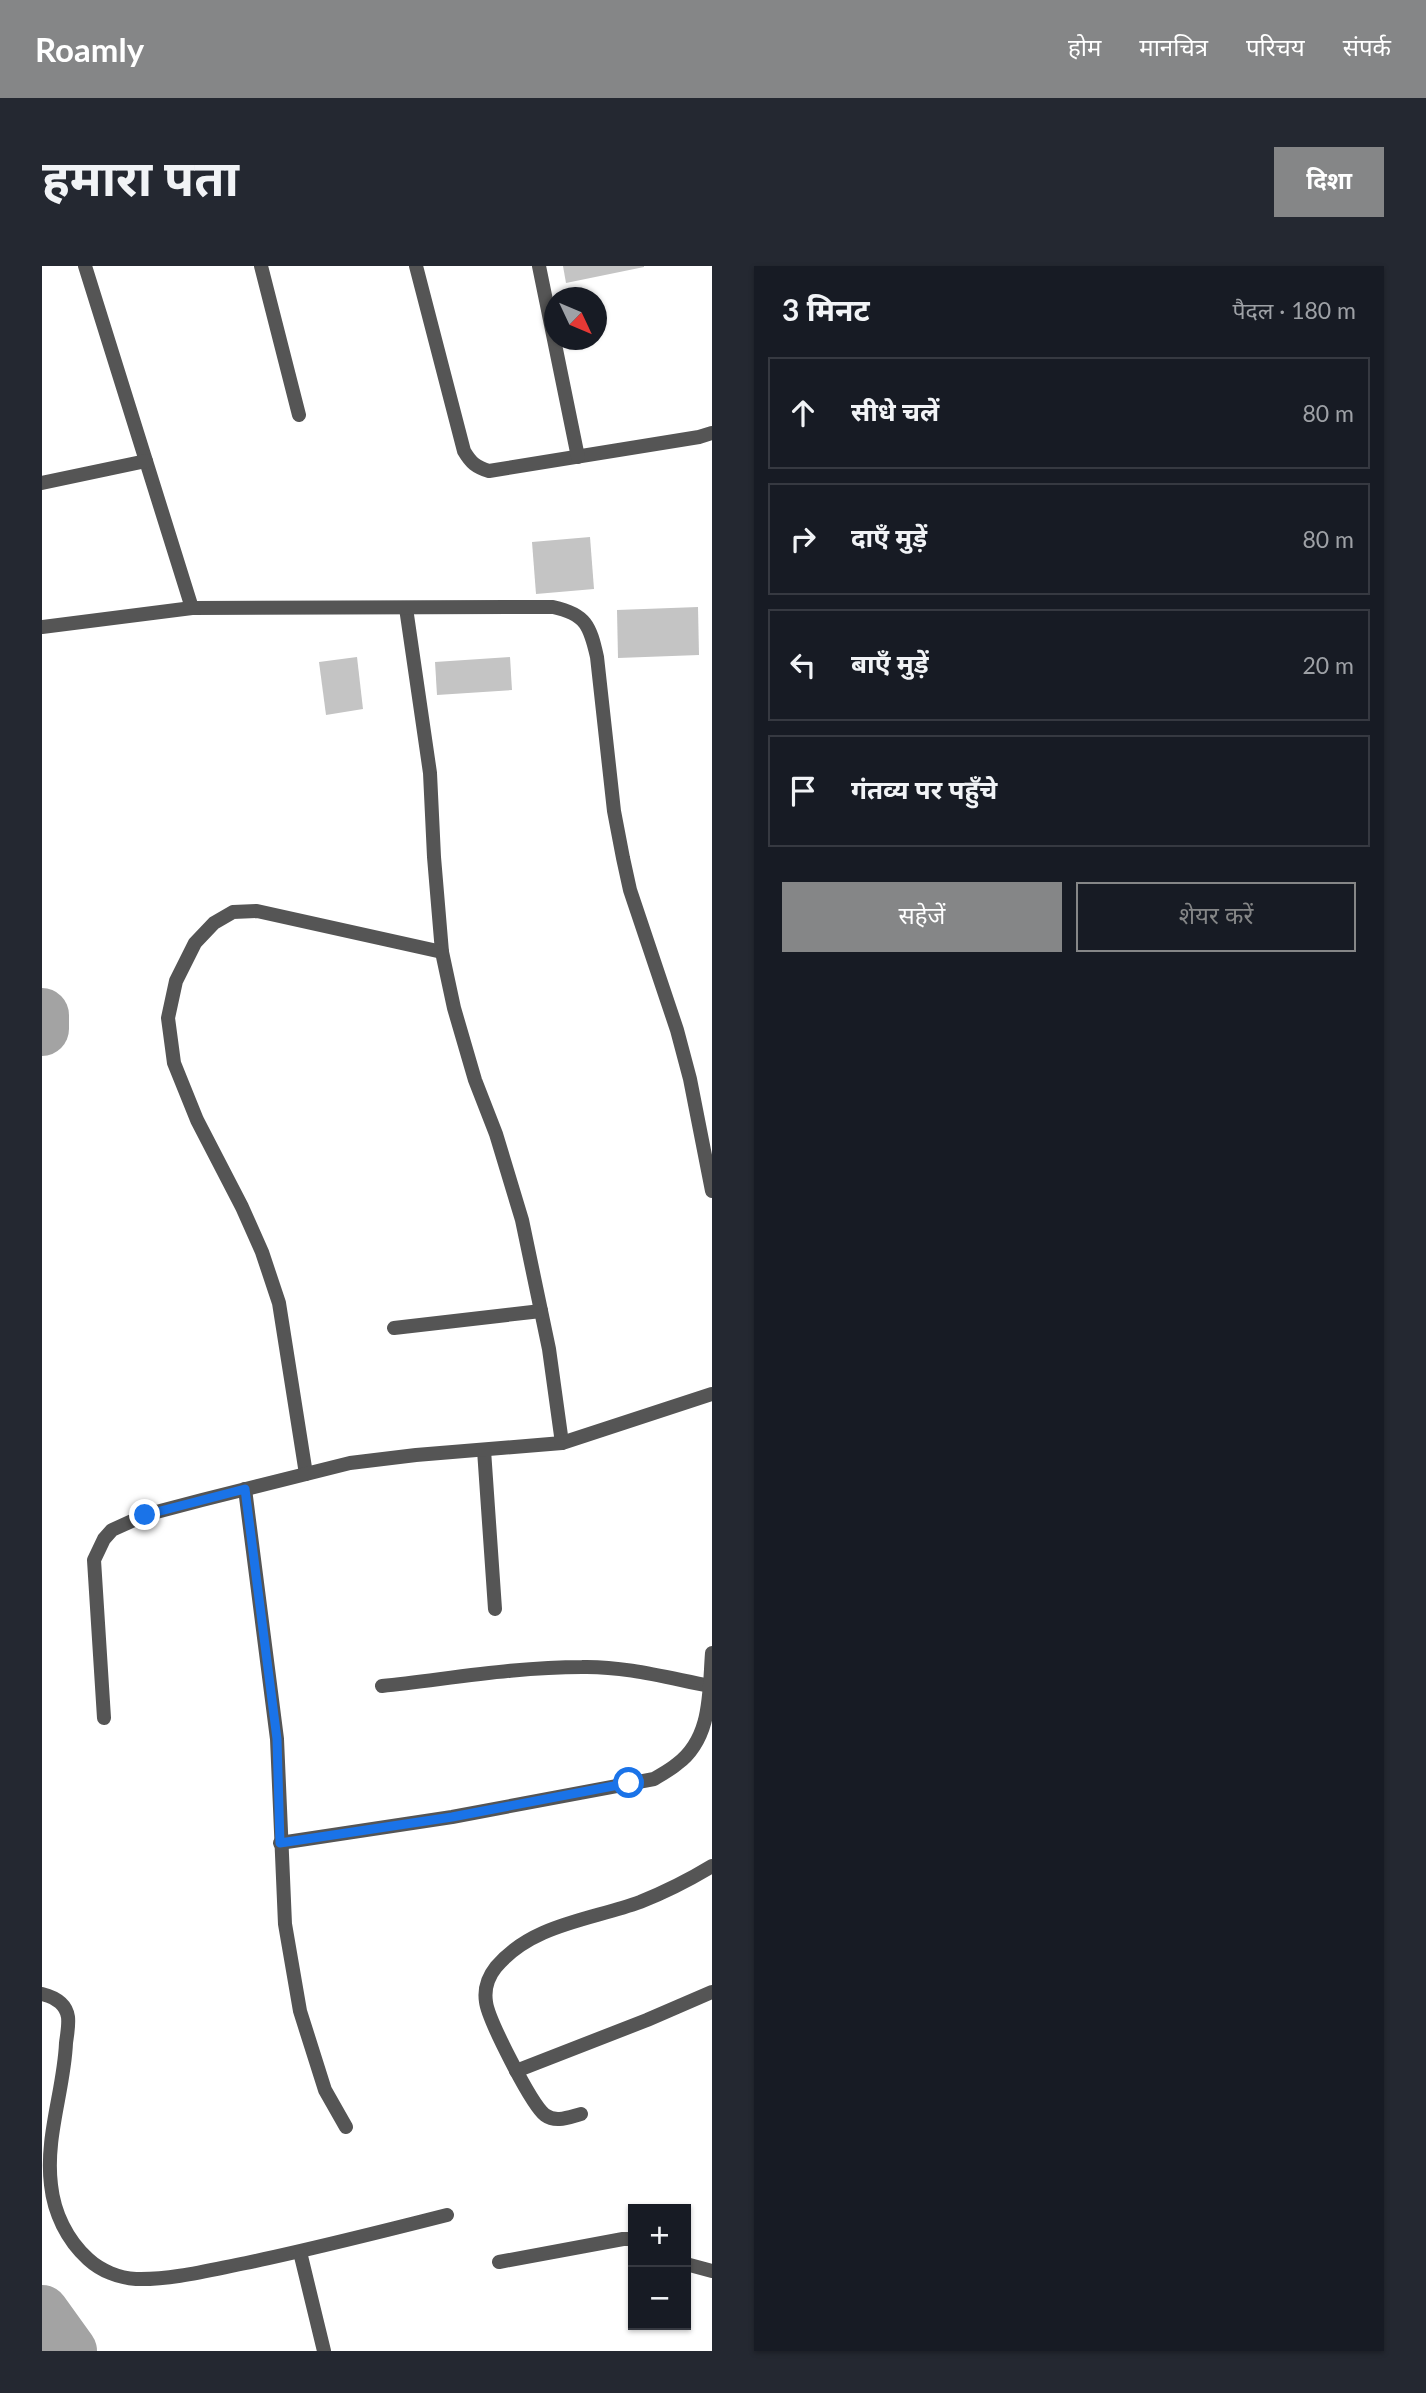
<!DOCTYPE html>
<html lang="hi">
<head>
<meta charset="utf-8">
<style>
  body { margin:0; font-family:Lato,"Noto Sans Devanagari",sans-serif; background:#242831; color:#f1f3f6 }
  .controls { position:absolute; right:21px; bottom:21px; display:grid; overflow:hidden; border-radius:0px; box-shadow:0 2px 5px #0004 }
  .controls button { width:63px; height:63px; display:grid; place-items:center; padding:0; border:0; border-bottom:2px solid #363941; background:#171b24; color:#f1f3f6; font:35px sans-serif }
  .compass { position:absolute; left:502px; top:21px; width:63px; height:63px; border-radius:50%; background:#171b24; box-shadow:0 2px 5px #0004; rotate:134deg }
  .stop { position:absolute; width:21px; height:21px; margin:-16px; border:5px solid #1a73e8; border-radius:50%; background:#fff }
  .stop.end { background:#1a73e8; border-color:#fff; box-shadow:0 2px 7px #0008 }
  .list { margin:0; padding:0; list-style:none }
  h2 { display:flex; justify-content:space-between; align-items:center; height:91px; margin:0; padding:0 28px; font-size:30px }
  h2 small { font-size:23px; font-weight:400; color:#9ea1a6 }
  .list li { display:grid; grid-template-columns:46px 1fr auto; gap:21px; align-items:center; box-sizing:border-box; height:112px; margin:0 14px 14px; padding:0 14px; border:2px solid #363941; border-radius:0px }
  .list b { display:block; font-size:26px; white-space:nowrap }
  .list em { font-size:23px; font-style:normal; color:#9ea1a6 }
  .actions { display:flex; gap:14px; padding:21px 28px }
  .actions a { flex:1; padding:16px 0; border:2px solid #858687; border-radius:0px; text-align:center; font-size:24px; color:#858687 }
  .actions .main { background:#858687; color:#fff }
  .icon { flex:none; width:38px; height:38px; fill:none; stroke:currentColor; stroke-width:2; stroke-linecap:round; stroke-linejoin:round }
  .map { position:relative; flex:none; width:670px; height:2085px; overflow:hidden; border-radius:0px }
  header { display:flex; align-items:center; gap:42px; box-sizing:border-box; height:98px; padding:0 35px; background:#858687; color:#fff }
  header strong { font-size:33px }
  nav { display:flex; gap:38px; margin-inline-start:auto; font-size:24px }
  .intro { display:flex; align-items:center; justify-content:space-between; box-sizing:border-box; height:168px; padding:0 42px }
  h1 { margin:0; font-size:49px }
  .button { padding:18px 32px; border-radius:0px; background:#858687; color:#fff; font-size:24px; font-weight:700 }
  main { display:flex; gap:42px; padding:0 42px }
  aside { flex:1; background:#171b24; border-radius:0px; box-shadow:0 2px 5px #0004 }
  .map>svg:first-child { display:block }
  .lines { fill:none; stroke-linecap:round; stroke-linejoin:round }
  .river { stroke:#a3a3a3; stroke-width:54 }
  .building { fill:#c4c4c4 }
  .service { stroke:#555; stroke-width:14 }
  .minor { stroke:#555; stroke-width:14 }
  .route { stroke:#1a73e8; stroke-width:9 }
</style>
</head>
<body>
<header>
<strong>Roamly</strong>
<nav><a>होम</a><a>मानचित्र</a><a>परिचय</a><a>संपर्क</a></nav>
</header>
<div class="intro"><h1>हमारा पता</h1><a class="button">दिशा</a></div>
<main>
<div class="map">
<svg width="670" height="2085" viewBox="0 0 670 2085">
  <rect width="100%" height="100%" fill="#fff"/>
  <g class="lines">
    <g class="river">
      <path d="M0 749V763"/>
      <path d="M0 2046 28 2085"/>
    </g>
  </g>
  <g class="building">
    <path d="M521 0H602V1L524 17Z"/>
    <path d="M548 271 552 323 494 328 490 276Z"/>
    <path d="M656 341 657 389 576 392 575 344Z"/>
    <path d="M315 391 321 443 284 449 277 396Z"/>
    <path d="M468 391 470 424 395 429 393 396Z"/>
  </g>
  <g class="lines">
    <g class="service">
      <path d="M374 0 422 185C429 197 434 201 447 205L657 171 670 167"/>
      <path d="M497 0 536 191"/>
    </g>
    <g class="minor">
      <path d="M43 0 150 342"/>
      <path d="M219 0 257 149"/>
      <path d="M0 217 104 195"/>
      <path d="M364 342 388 507 392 591 400 686 412 742 433 814 454 868 480 954 507 1083 520 1177"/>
      <path d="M0 361 150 342 511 341C544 348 548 360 555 391L572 545 581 592 588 624 635 764 648 813 670 925"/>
      <path d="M352 1062 499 1045"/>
      <path d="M442 1184 453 1343"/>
      <path d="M264 1208 237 1037 220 986 200 941 155 854 132 797 126 752 134 715 153 677 172 657 191 646 215 645 400 686"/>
      <path d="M203 1223 235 1473 243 1658 258 1745 283 1824 304 1861"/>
      <path d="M340 1420C406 1413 473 1401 540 1401 583 1400 626 1412 668 1420"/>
      <path d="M62 1452 52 1294 62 1273 70 1264 103 1249 160 1234 308 1197 374 1189 520 1177 670 1128"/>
      <path d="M238 1577 410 1551 612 1513C620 1508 628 1504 635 1498 670 1472 667 1426 670 1387"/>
      <path d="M0 1728C12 1731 24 1737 26 1751 27 1759 25 1769 24 1777 22 1824 3 1871 9 1919 12 1947 25 1974 46 1993 59 2005 77 2012 94 2013 130 2014 168 2004 204 1997 271 1983 338 1966 405 1949"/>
      <path d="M474 1805 605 1754 670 1726"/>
      <path d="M539 1848C527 1851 514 1857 503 1849 489 1838 446 1753 444 1736 442 1723 446 1711 454 1701 490 1658 549 1654 598 1636 623 1626 647 1614 670 1600"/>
      <path d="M258 1986 282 2085"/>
      <path d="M457 1996 581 1973H591"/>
      <path d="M644 1998 670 2005"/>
    </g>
  </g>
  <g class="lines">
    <path class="route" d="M103 1249 203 1223 235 1473 238 1577 410 1551 587 1517"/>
  </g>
</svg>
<div class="controls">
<button>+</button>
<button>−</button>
</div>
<svg class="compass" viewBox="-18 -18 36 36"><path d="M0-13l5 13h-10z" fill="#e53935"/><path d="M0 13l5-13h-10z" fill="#9ea1a6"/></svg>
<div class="stop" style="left:587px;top:1517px"></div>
<div class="stop end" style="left:103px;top:1249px"></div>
</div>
<aside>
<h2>3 मिनट<small>पैदल · 180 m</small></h2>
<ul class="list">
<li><svg class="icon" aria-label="ahead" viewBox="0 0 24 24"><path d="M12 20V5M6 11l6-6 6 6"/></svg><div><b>सीधे चलें</b></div><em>80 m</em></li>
<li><svg class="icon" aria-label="right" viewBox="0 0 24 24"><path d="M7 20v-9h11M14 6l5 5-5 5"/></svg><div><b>दाएँ मुड़ें</b></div><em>80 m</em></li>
<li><svg class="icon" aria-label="left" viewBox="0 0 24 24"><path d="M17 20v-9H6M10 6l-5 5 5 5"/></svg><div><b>बाएँ मुड़ें</b></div><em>20 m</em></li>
<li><svg class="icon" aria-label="arrive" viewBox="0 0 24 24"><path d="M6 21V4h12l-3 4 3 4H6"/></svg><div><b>गंतव्य पर पहुँचे</b></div></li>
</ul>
<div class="actions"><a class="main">सहेजें</a><a>शेयर करें</a></div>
</aside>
</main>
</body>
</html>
